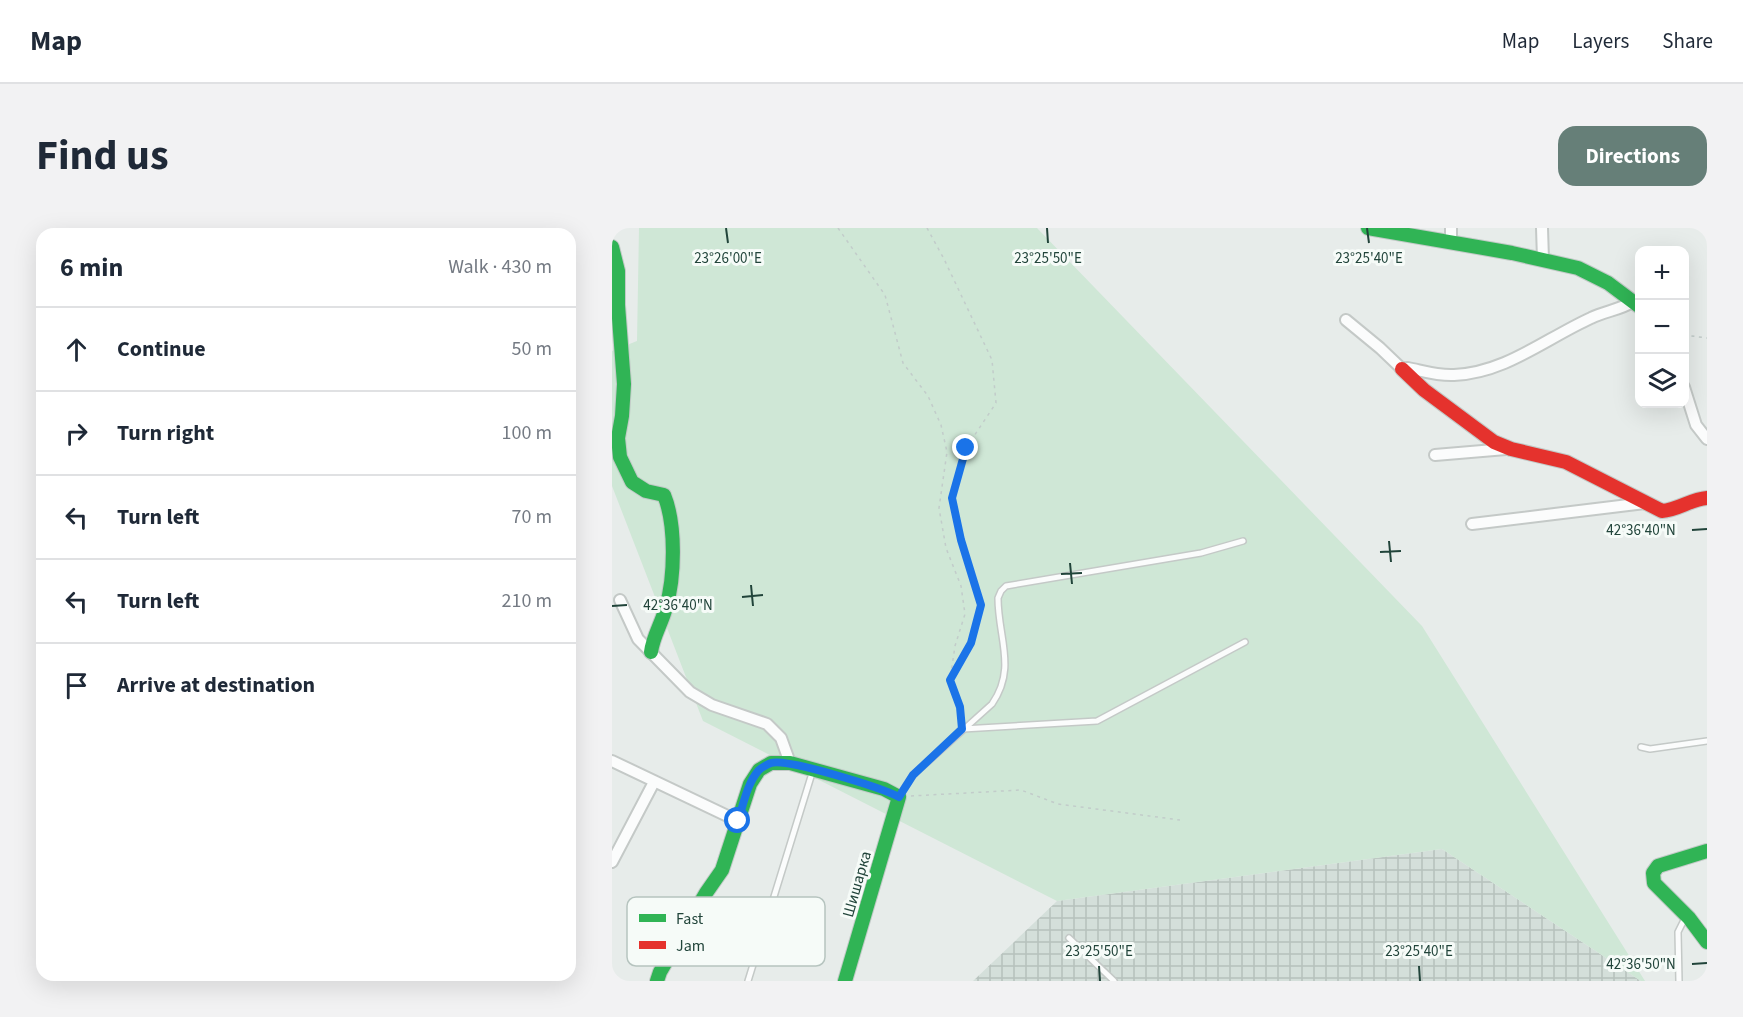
<!DOCTYPE html>
<html lang="en">
<head>
<meta charset="utf-8">
<style>
  body { margin:0; font-family:"Source Sans 3",sans-serif; background:#f2f2f3; color:#1f2937 }
  .controls { position:absolute; right:18px; top:18px; display:grid; overflow:hidden; border-radius:12px; box-shadow:0 6px 24px #0002 }
  .controls button { width:54px; height:54px; display:grid; place-items:center; padding:0; border:0; border-bottom:2px solid #e0e1e3; background:#fff; color:#1f2937; font:30px sans-serif }
  .stop { position:absolute; width:18px; height:18px; margin:-14px; border:4px solid #1a73e8; border-radius:50%; background:#fff }
  .stop.end { background:#1a73e8; border-color:#fff; box-shadow:0 2px 6px #0008 }
  .list { margin:0; padding:0; list-style:none }
  h2 { display:flex; justify-content:space-between; align-items:center; height:78px; margin:0; padding:0 24px; font-size:26px }
  h2 small { font-size:20px; font-weight:400; color:#747a83 }
  .list li { display:grid; grid-template-columns:39px 1fr auto; gap:18px; align-items:center; box-sizing:border-box; height:84px; padding:0 24px; border-top:2px solid #e0e1e3 }
  .list b { display:block; font-size:22px; white-space:nowrap }
  .list em { font-size:20px; font-style:normal; color:#747a83 }
  .icon { flex:none; width:33px; height:33px; fill:none; stroke:currentColor; stroke-width:2; stroke-linecap:round; stroke-linejoin:round }
  .map { position:relative; flex:none; width:1095px; height:753px; overflow:hidden; border-radius:18px }
  header { display:flex; align-items:center; gap:36px; box-sizing:border-box; height:84px; padding:0 30px; background:#fff; border-bottom:2px solid #e0e1e3 }
  header strong { font-size:28px }
  nav { display:flex; gap:33px; margin-inline-start:auto; font-size:21px }
  .intro { display:flex; align-items:center; justify-content:space-between; box-sizing:border-box; height:144px; padding:0 36px }
  h1 { margin:0; font-size:42px }
  .button { padding:15px 27px; border-radius:18px; background:#667f78; color:#fff; font-size:21px; font-weight:700 }
  main { display:flex; gap:36px; padding:0 36px }
  aside { flex:1; background:#fff; border-radius:18px; box-shadow:0 6px 24px #0002 }
  .map>svg:first-child { display:block }
  .industrial { fill:url(#industrial-grid) }
  .green { fill:#cfe7d6 }
  .lines { fill:none; stroke-linecap:round; stroke-linejoin:round }
  .lane-casing { stroke:#c4c9c7; stroke-width:8 }
  .street-casing { stroke:#c4c9c7; stroke-width:14 }
  .fast-casing { stroke:#c2cac7; stroke-width:16 }
  .jam-casing { stroke:#c2cac7; stroke-width:16 }
  .path { stroke:#c2ccca; stroke-width:1.5; stroke-dasharray:3 4.5; stroke-linecap:butt }
  .lane { stroke:#fbfcfc; stroke-width:5 }
  .street { stroke:#fbfcfc; stroke-width:10 }
  .fast { stroke:#30b455; stroke-width:14 }
  .jam { stroke:#e5322d; stroke-width:14 }
  .route { stroke:#1a73e8; stroke-width:8 }
  .ticks { fill:none; stroke:#21443a; stroke-width:2 }
  .labels { text-anchor:middle; stroke-width:6; stroke-linejoin:round; paint-order:stroke }
  .street-label { font-size:16px; fill:#21443a; stroke:#f6fbf8 }
  .key { fill:#f6fbf8; stroke:#b6c4bf; stroke-width:1.5 }
  .key-label { font-size:16px; fill:#21443a }
  .ticks-label { font-size:15px; text-anchor:middle; fill:#21443a; stroke:#f6fbf8; stroke-width:6; stroke-linejoin:round; paint-order:stroke }
</style>
</head>
<body>
<header>
<strong>Map</strong>
<nav><a>Map</a><a>Layers</a><a>Share</a></nav>
</header>
<div class="intro"><h1>Find us</h1><a class="button">Directions</a></div>
<main>
<aside>
<h2>6 min<small>Walk · 430 m</small></h2>
<ul class="list">
<li><svg class="icon" aria-label="ahead" viewBox="0 0 24 24"><path d="M12 20V5M6 11l6-6 6 6"/></svg><div><b>Continue</b></div><em>50 m</em></li>
<li><svg class="icon" aria-label="right" viewBox="0 0 24 24"><path d="M7 20v-9h11M14 6l5 5-5 5"/></svg><div><b>Turn right</b></div><em>100 m</em></li>
<li><svg class="icon" aria-label="left" viewBox="0 0 24 24"><path d="M17 20v-9H6M10 6l-5 5 5 5"/></svg><div><b>Turn left</b></div><em>70 m</em></li>
<li><svg class="icon" aria-label="left" viewBox="0 0 24 24"><path d="M17 20v-9H6M10 6l-5 5 5 5"/></svg><div><b>Turn left</b></div><em>210 m</em></li>
<li><svg class="icon" aria-label="arrive" viewBox="0 0 24 24"><path d="M6 21V4h12l-3 4 3 4H6"/></svg><div><b>Arrive at destination</b></div></li>
</ul>
</aside>
<div class="map">
<svg width="1095" height="753" viewBox="0 0 1095 753">
  <defs>
    <pattern id="industrial-grid" width="8" height="8" patternUnits="userSpaceOnUse" patternTransform="scale(1.5)"><rect width="8" height="8" fill="#d4dfda"/><path d="M0 4h8M4 0v8" fill="none" stroke="#b6c1bc"/></pattern>
  </defs>
  <rect width="100%" height="100%" fill="#e7ecea"/>
  <path class="industrial" d="M830 621 1029 753H361L445 673Z"/>
  <path class="green" d="M27 0H425L810 398 1033 753H1029L830 621 445 673 91 493 0 258V123L25 113Z"/>
  <g class="lines">
    <defs>
      <g id="lane">
        <path d="M351 501 485 493 633 414"/>
        <path d="M1029 519 1038 521 1095 513"/>
        <path d="M288 567 301 547 380 476C405 440 386 410 386 370L389 363 394 358 589 325 631 313"/>
        <path d="M457 710 502 753"/>
        <path d="M136 753 201 542"/>
        <path d="M1067 753 1066 704 1071 694 1078 693"/>
      </g>
      <g id="street">
        <path d="M930 0 931 31"/>
        <path d="M839 14V0"/>
        <path d="M734 92 768 120 790 141 796 140C811 143 827 148 842 147 893 145 933 111 979 90 993 83 1008 82 1022 73"/>
        <path d="M1072 159 1084 197 1095 211"/>
        <path d="M823 227 894 221"/>
        <path d="M860 296 1033 275"/>
        <path d="M8 372 26 411 78 464 100 477 155 496 169 510 178 535"/>
        <path d="M0 533 126 593"/>
        <path d="M0 634 42 554"/>
      </g>
      <g id="fast">
        <path d="M756 0 900 25 966 40 996 55 1028 79"/>
        <path d="M0 19 6 43V77L12 156 10 188 6 210 8 229 20 254 34 263 52 267C64 296 63 349 54 379 50 395 41 408 39 424"/>
        <path d="M1095 623 1046 638 1041 645 1042 655 1077 690 1095 714"/>
        <path d="M45 753 48 744 94 665 110 642 138 556 147 542 159 535H178L272 561 287 569 233 753"/>
      </g>
      <path id="jam" d="M790 141 812 162 882 214 899 221 954 234 1050 283C1066 282 1079 271 1095 270"/>
    </defs>
    <use href="#lane" class="lane-casing"/>
    <use href="#street" class="street-casing"/>
    <use href="#fast" class="fast-casing"/>
    <use href="#jam" class="jam-casing"/>
    <g class="path">
      <path d="M226 0 273 67 291 135 316 168 329 197 335 224 327 280 334 320 349 358 353 386 343 418 338 452 348 479 349 494"/>
      <path d="M315 0 332 31 380 132 384 175 354 220 340 270 349 312 369 377 359 415 340 448"/>
      <path d="M1072 107 1095 110"/>
      <path d="M299 568 409 562 446 576 568 592"/>
    </g>
    <use href="#lane" class="lane"/>
    <use href="#street" class="street"/>
    <use href="#fast" class="fast"/>
    <use href="#jam" class="jam"/>
  </g>
  <g class="lines">
    <path class="route" d="M126 593C131 578 135 555 147 542 149 540 156 536 159 535 175 530 270 560 287 569L301 547 350 501 348 479 338 452 359 415 369 377 349 312 340 270 354 220"/>
  </g>
  <path class="ticks" d="M114 0 116 15M435 0 436 15M755 0 757 15M1080 302 1095 301M777 313 779 334M768 324 789 323M458 335 460 356M449 346 470 345M139 357 141 378M130 369 151 367M0 378 15 377M1080 736 1095 735M487 738 488 753M807 738 808 753"/>
  <g class="labels">
    <g class="street-label">
      <text transform="translate(244 656) rotate(-74)" y="6">Шишарка</text>
    </g>
  </g>
  <rect x="15" y="669" width="198" height="69" rx="9" class="key"/>
  <rect x="27" y="686" width="27" height="8" fill="#30b455"/>
  <rect x="27" y="713" width="27" height="8" fill="#e5322d"/>
  <g class="key-label">
    <text x="64" y="696">Fast</text>
    <text x="64" y="723">Jam</text>
  </g>
  <g class="ticks-label">
    <text x="116" y="35">23°26'00"E</text>
    <text x="436" y="35">23°25'50"E</text>
    <text x="757" y="35">23°25'40"E</text>
    <text x="1029" y="307">42°36'40"N</text>
    <text x="66" y="382">42°36'40"N</text>
    <text x="487" y="728">23°25'50"E</text>
    <text x="807" y="728">23°25'40"E</text>
    <text x="1029" y="741">42°36'50"N</text>
  </g>
</svg>
<div class="controls">
<button>+</button>
<button>−</button>
<button><svg class="icon" aria-label="layers" viewBox="0 0 24 24"><path d="M12 4l9 5-9 5-9-5zM3 14l9 5 9-5"/></svg></button>
</div>
<div class="stop" style="left:126px;top:593px"></div>
<div class="stop end" style="left:354px;top:220px"></div>
</div>
</main>
</body>
</html>
